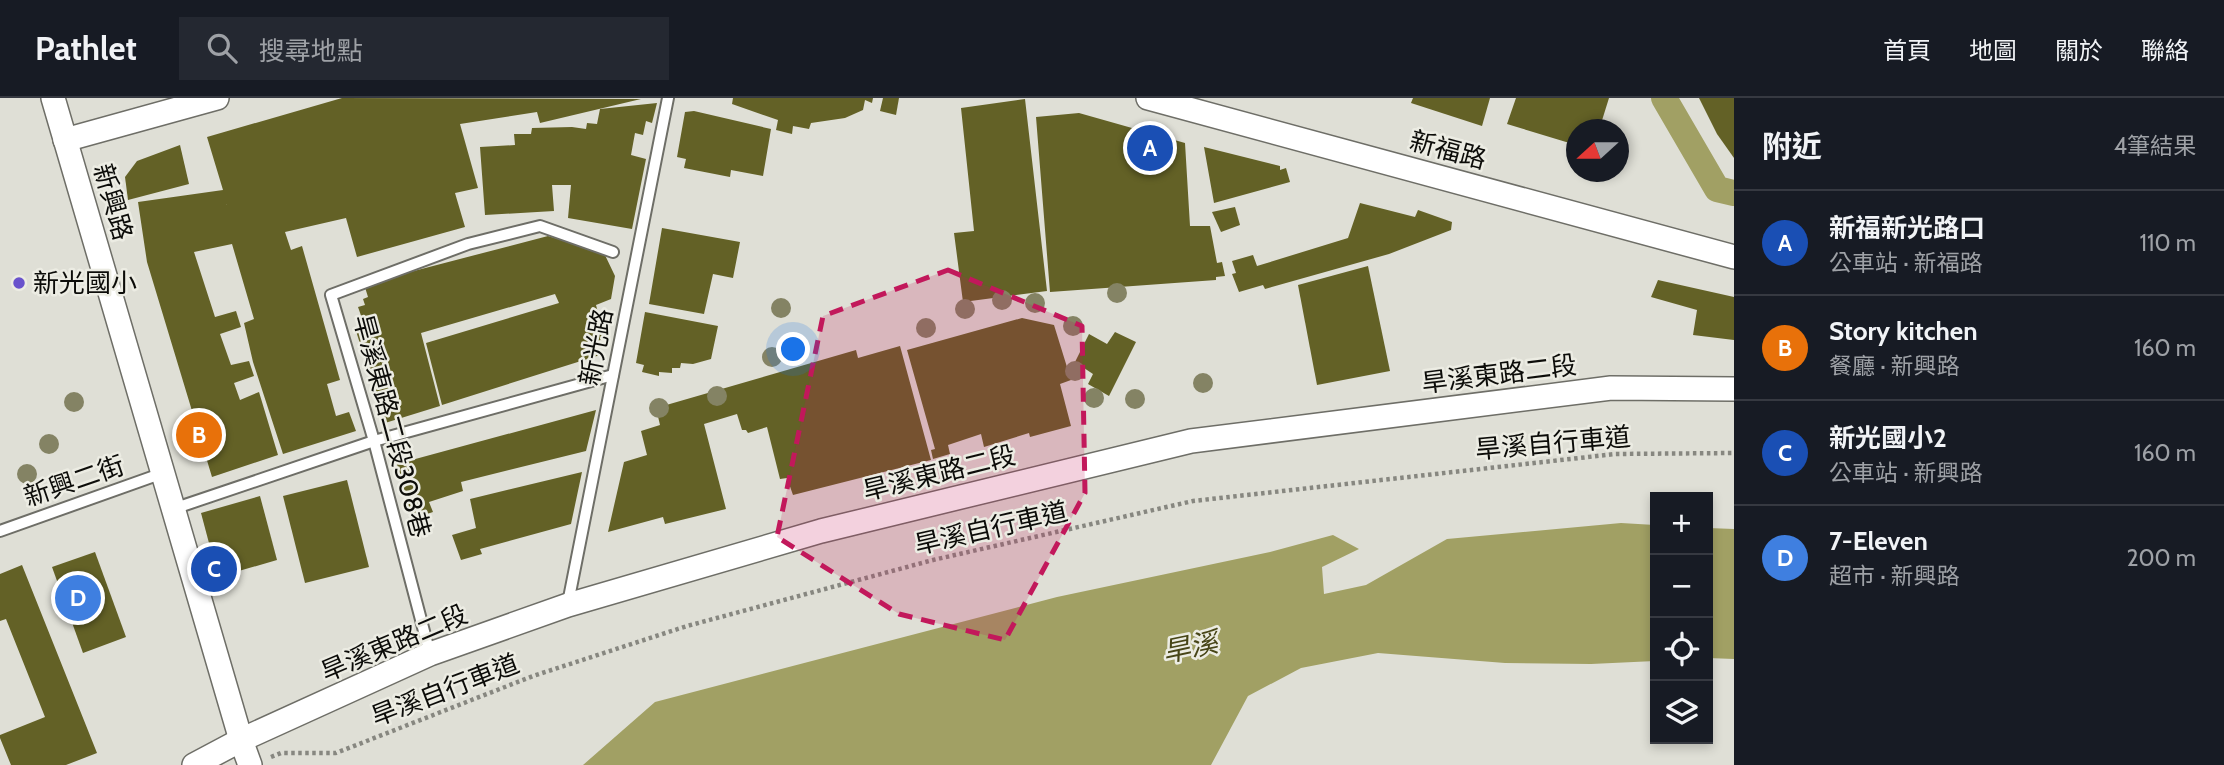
<!DOCTYPE html>
<html lang="zh-TW">
<head>
<meta charset="utf-8">
<style>
  body { margin:0; font-family:Cabin,"Noto Sans TC",sans-serif; background:#242831; color:#f1f3f6 }
  .controls { position:absolute; right:21px; bottom:21px; display:grid; overflow:hidden; border-radius:0px; box-shadow:0 4px 10px #0003 }
  .controls button { width:63px; height:63px; display:grid; place-items:center; padding:0; border:0; border-bottom:2px solid #363941; background:#171b24; color:#f1f3f6; font:35px sans-serif }
  .compass { position:absolute; left:1566px; top:21px; width:63px; height:63px; border-radius:50%; background:#171b24; box-shadow:0 4px 10px #0003; rotate:249deg }
  .you { position:absolute; left:794px; top:252px; width:24px; height:24px; margin:-18px; border:5px solid #fff; border-radius:50%; background:#1a73e8; box-shadow:0 0 0 10px #1a73e833 }
  .badge { display:grid; place-items:center; width:46px; height:46px; border-radius:50%; background:#1a73e8; color:#fff; font-size:23px; font-weight:700 }
  .pin { position:absolute; translate:-50% -50%; border:4px solid #fff; box-shadow:0 2px 7px #0006 }
  .list { margin:0; padding:0; list-style:none }
  h2 { display:flex; justify-content:space-between; align-items:center; height:91px; margin:0; padding:0 28px; font-size:30px }
  h2 small { font-size:23px; font-weight:400; color:#9ea1a6 }
  .list li { display:grid; grid-template-columns:46px 1fr auto; gap:21px; align-items:center; box-sizing:border-box; height:105px; padding:0 28px; border-top:2px solid #363941 }
  .list b { display:block; font-size:26px; white-space:nowrap }
  .list p { margin:0; font-size:23px; white-space:nowrap; color:#9ea1a6 }
  .list em { font-size:23px; font-style:normal; color:#9ea1a6 }
  .icon { flex:none; width:38px; height:38px; fill:none; stroke:currentColor; stroke-width:2; stroke-linecap:round; stroke-linejoin:round }
  .map { position:relative; flex:none; width:1734px; height:667px; overflow:hidden }
  header { display:flex; align-items:center; gap:42px; box-sizing:border-box; height:98px; padding:0 35px; background:#171b24; border-bottom:2px solid #363941 }
  header strong { font-size:33px }
  nav { display:flex; gap:38px; margin-inline-start:auto; font-size:24px }
  .search { width:490px; height:63px; background:#242831; display:flex; align-items:center; gap:18px; box-sizing:border-box; padding:0 24px; border-radius:0px; color:#9ea1a6; font-size:26px }
  main { display:flex }
  aside { flex:1; background:#171b24 }
  .map>svg:first-child { display:block }
  .water { fill:#a1a064 }
  .lines { fill:none; stroke-linecap:round; stroke-linejoin:round }
  .canal { stroke:#a1a064; stroke-width:26 }
  .building { fill:#636126 }
  .service-casing { stroke:#6e6e67; stroke-width:14 }
  .minor-casing { stroke:#6e6e67; stroke-width:26 }
  .path { stroke:#878780; stroke-width:4.5; stroke-dasharray:3.5 3.5; stroke-linecap:butt }
  .service { stroke:#fff; stroke-width:10 }
  .minor { stroke:#fff; stroke-width:23 }
  .tree { fill:#848364 }
  .marked { fill:#c2185b; fill-opacity:0.2; stroke:#c2185b; stroke-width:5; stroke-dasharray:14 9; stroke-linejoin:round }
  .poi-dot { fill:#6952cc; stroke:#ecece3; stroke-width:2.5 }
  .labels { text-anchor:middle; stroke-width:5; stroke-linejoin:round; paint-order:stroke }
  .street-label { font-size:26px; fill:#0c0c09; stroke:#ecece3 }
  .poi-label { font-size:26px; fill:#0c0c09; stroke:#ecece3; text-anchor:start }
  .water-label { font-size:28px; font-style:italic; fill:#474517; stroke:#ecece3 }
</style>
</head>
<body>
<header>
<strong>Pathlet</strong>
<div class="search"><svg class="icon" aria-label="search" viewBox="0 0 24 24"><circle cx="10" cy="10" r="6"/><path d="M15 15l6 6"/></svg>搜尋地點</div>
<nav><a>首頁</a><a>地圖</a><a>關於</a><a>聯絡</a></nav>
</header>
<main>
<div class="map">
<svg width="1734" height="667" viewBox="0 0 1734 667">
  <rect width="100%" height="100%" fill="#dfdfd6"/>
  <g class="water">
    <path d="M1621 425 1655 427V563L1591 566 1505 565 1378 555 1301 570 1248 598 1211 667H583L655 604 1057 499 1270 454 1333 437 1359 451 1322 469 1324 496 1366 487 1447 441Z"/>
    <path d="M1708 430 1734 431V561L1708 560Z"/>
  </g>
  <g class="lines">
    <path class="canal" d="M1664 0 1717 91 1734 95"/>
  </g>
  <g class="building">
    <path d="M342 0 641 1 540 25 537 14 460 26 478 90 455 95 465 129 357 159 346 120 285 134 291 152 302 148 340 282 327 286 336 318 349 314 356 333 283 356 253 264 244 225 254 221 232 146 194 154 215 219 236 213 241 229 220 236 231 267 249 263 254 278 234 285 240 302 259 294 278 357 212 379 147 164 138 104 223 92 227 107 223 92 207 39Z"/>
    <path d="M733 0H873L872 5 865 2 863 12 845 20 811 25 809 31 793 28 792 36 776 32 778 22 732 6Z"/>
    <path d="M883 0H899L896 17 880 13Z"/>
    <path d="M1413 0H1490L1482 28 1411 5Z"/>
    <path d="M1516 0H1609L1599 32H1576V47L1507 26Z"/>
    <path d="M1699 0H1734V60L1717 36Z"/>
    <path d="M1025 1 1047 193 963 204 954 135 974 133 961 10Z"/>
    <path d="M657 5 652 25 646 23 643 37 635 35 631 57 646 61 632 131 568 120 571 87H552L554 113 485 117 480 49 515 47 514 36H531L532 30 572 29 586 31 587 25 597 26 600 11Z"/>
    <path d="M694 13 771 31 763 78 731 72 730 79 684 70 686 61 677 59 685 14Z"/>
    <path d="M1079 15 1185 45 1190 128H1210L1217 165 1222 164 1225 178 1216 179V182L1050 194 1036 19Z"/>
    <path d="M180 47 189 86 128 102 125 79 137 63Z"/>
    <path d="M1204 49 1280 68V72L1286 70 1290 84 1214 105Z"/>
    <path d="M1360 105 1415 119 1418 112 1452 124 1451 132 1389 156 1265 191 1263 187 1239 194 1232 176 1236 175 1232 163 1253 157 1257 168 1348 140Z"/>
    <path d="M1235 109 1240 127 1221 134 1212 114Z"/>
    <path d="M662 130 740 144 733 180 713 176 704 216 649 206Z"/>
    <path d="M548 138 604 155 615 178 611 201 596 207 605 241 596 243 600 257 442 307 426 245 559 205 555 196 421 235 440 308 385 325 379 306 390 303 386 292 376 296 356 233 365 229 358 209 365 207 363 201 368 199 364 186Z"/>
    <path d="M1368 168 1390 273 1317 287 1298 187Z"/>
    <path d="M1658 182 1734 199V242L1693 237 1697 212 1651 199Z"/>
    <path d="M645 214 718 228 711 261 693 266 681 265 680 270H672V275L659 274V278L642 274 644 267 636 265Z"/>
    <path d="M1022 220 1054 227 1071 282 1060 286 1071 328 1030 339 1029 335 984 349 981 336 948 347 950 356 933 361 931 352 935 351 907 252Z"/>
    <path d="M1115 234 1136 244 1109 298 1088 286 1093 276 1075 264 1089 236 1107 246Z"/>
    <path d="M900 248 931 362 793 397 787 380 780 381 767 329 748 335 746 332H742L737 316 704 326 726 411 665 426 663 419 608 434 624 364 647 357 641 333 660 327 656 310 856 252 858 260Z"/>
    <path d="M596 312 586 353 461 384 463 393 429 404 433 414 412 421 397 366Z"/>
    <path d="M582 374 571 426 480 451 482 456 461 462 452 437 476 430 470 401Z"/>
    <path d="M347 382 369 469 305 485 283 398Z"/>
    <path d="M260 398 277 462 218 479 201 415Z"/>
    <path d="M95 454 126 539 83 555 52 469Z"/>
    <path d="M22 467 97 655 66 667H11L0 640V637L45 619 6 521 0 523V476Z"/>
  </g>
  <g class="lines">
    <defs>
      <g id="service">
        <path d="M173 411 374 343 613 277"/>
        <path d="M0 433 163 375"/>
        <path d="M568 505 668 0"/>
        <path d="M430 556 374 343 331 197 468 146 540 128 613 154"/>
      </g>
      <g id="minor">
        <path d="M53 0 241 642 250 667"/>
        <path d="M1148 0 1734 159"/>
        <path d="M65 42 217 0"/>
        <path d="M194 667 241 642 430 556 568 507 821 433 1191 343 1611 290 1734 291"/>
      </g>
    </defs>
    <use href="#service" class="service-casing"/>
    <use href="#minor" class="minor-casing"/>
    <path class="path" d="M271 659 281 655H336L533 578 687 528 933 462 1193 403 1615 356 1734 355"/>
    <use href="#service" class="service"/>
    <use href="#minor" class="minor"/>
  </g>
  <g class="tree">
    <circle cx="1117" cy="195" r="10"/>
    <circle cx="1002" cy="202" r="10"/>
    <circle cx="1035" cy="205" r="10"/>
    <circle cx="781" cy="210" r="10"/>
    <circle cx="965" cy="211" r="10"/>
    <circle cx="1073" cy="228" r="10"/>
    <circle cx="926" cy="230" r="10"/>
    <circle cx="772" cy="259" r="10"/>
    <circle cx="1075" cy="273" r="10"/>
    <circle cx="1203" cy="285" r="10"/>
    <circle cx="717" cy="298" r="10"/>
    <circle cx="1094" cy="300" r="10"/>
    <circle cx="1135" cy="301" r="10"/>
    <circle cx="74" cy="304" r="10"/>
    <circle cx="659" cy="310" r="10"/>
    <circle cx="49" cy="346" r="10"/>
    <circle cx="27" cy="376" r="10"/>
  </g>
  <path class="marked" d="M948 172 1082 228 1085 395 1005 542 899 516 777 439 823 218Z"/>
  <circle class="poi-dot" cx="19" cy="185" r="7"/>
  <g class="labels">
    <g class="street-label">
      <text transform="translate(1448 52) rotate(15)" y="9">新福路</text>
      <text transform="translate(113 104) rotate(74)" y="9">新興路</text>
      <text transform="translate(596 249) rotate(-79)" y="9">新光路</text>
      <text transform="translate(1499 276) rotate(-7)" y="9">旱溪東路二段</text>
      <text transform="translate(392 328) rotate(75)" y="9">旱溪東路二段308巷</text>
      <text transform="translate(1553 345) rotate(-5)" y="9">旱溪自行車道</text>
      <text transform="translate(939 375) rotate(-14)" y="9">旱溪東路二段</text>
      <text transform="translate(74 383) rotate(-19)" y="9">新興二街</text>
      <text transform="translate(991 430) rotate(-13)" y="9">旱溪自行車道</text>
      <text transform="translate(394 545) rotate(-23)" y="9">旱溪東路二段</text>
      <text transform="translate(445 592) rotate(-21)" y="9">旱溪自行車道</text>
    </g>
    <g class="poi-label">
      <text x="33" y="194">新光國小</text>
    </g>
    <g class="water-label">
      <text transform="translate(1190 549) rotate(-12)" y="10">旱溪</text>
    </g>
  </g>
</svg>
<div class="controls">
<button>+</button>
<button>−</button>
<button><svg class="icon" aria-label="locate" viewBox="0 0 24 24"><circle cx="12" cy="12" r="6"/><path d="M12 2v4M12 18v4M2 12h4M18 12h4"/></svg></button>
<button><svg class="icon" aria-label="layers" viewBox="0 0 24 24"><path d="M12 4l9 5-9 5-9-5zM3 14l9 5 9-5"/></svg></button>
</div>
<svg class="compass" viewBox="-18 -18 36 36"><path d="M0-13l5 13h-10z" fill="#e53935"/><path d="M0 13l5-13h-10z" fill="#9ea1a6"/></svg>
<div class="you"></div>
<div class="pin badge" style="left:1150px;top:50px;background:#1a4fb4">A</div>
<div class="pin badge" style="left:199px;top:337px;background:#e8710a">B</div>
<div class="pin badge" style="left:214px;top:471px;background:#1a4fb4">C</div>
<div class="pin badge" style="left:78px;top:500px;background:#3f7fe0">D</div>
</div>
<aside>
<h2>附近<small>4筆結果</small></h2>
<ul class="list">
<li><span class="badge" style="background:#1a4fb4">A</span><div><b>新福新光路口</b><p>公車站 · 新福路</p></div><em>110 m</em></li>
<li><span class="badge" style="background:#e8710a">B</span><div><b>Story kitchen</b><p>餐廳 · 新興路</p></div><em>160 m</em></li>
<li><span class="badge" style="background:#1a4fb4">C</span><div><b>新光國小2</b><p>公車站 · 新興路</p></div><em>160 m</em></li>
<li><span class="badge" style="background:#3f7fe0">D</span><div><b>7-Eleven</b><p>超市 · 新興路</p></div><em>200 m</em></li>
</ul>
</aside>
</main>
</body>
</html>
